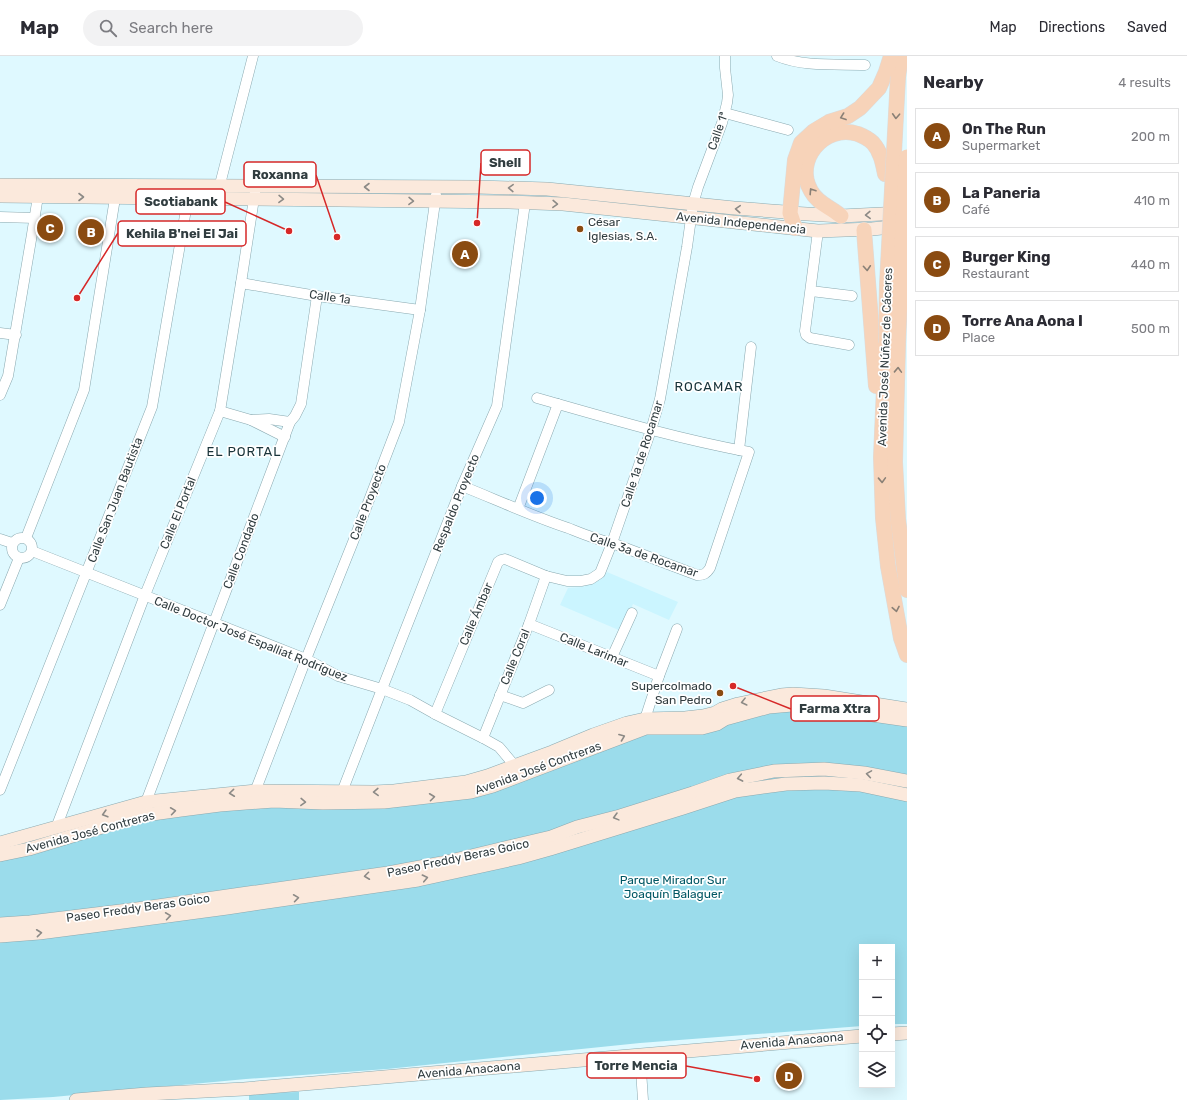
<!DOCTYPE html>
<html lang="en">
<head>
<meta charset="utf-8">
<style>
  body { margin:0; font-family:Rubik,sans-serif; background:#f2f2f3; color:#2b2b33 }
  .controls { position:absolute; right:12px; bottom:12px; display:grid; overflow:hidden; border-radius:0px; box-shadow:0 4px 16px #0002 }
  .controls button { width:36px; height:36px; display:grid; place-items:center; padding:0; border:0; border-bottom:1px solid #e1e1e2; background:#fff; color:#2b2b33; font:20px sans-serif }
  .you { position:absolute; left:537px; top:442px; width:14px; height:14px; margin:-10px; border:3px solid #fff; border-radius:50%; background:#1a73e8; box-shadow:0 0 0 6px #1a73e833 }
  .badge { display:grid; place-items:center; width:26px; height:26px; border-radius:50%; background:#8a4b11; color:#fff; font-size:13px; font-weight:700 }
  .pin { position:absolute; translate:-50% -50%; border:2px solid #fff; box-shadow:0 1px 4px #0006 }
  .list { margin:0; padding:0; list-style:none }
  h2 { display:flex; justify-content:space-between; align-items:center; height:52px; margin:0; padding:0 16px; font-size:17px }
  h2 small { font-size:13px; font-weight:400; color:#7c7c81 }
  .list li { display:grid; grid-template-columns:26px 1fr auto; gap:12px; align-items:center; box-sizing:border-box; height:56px; margin:0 8px 8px; padding:0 8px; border:1px solid #e1e1e2; border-radius:0px }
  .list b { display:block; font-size:15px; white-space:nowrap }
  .list p { margin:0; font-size:13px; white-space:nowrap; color:#7c7c81 }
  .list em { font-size:13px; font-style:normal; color:#7c7c81 }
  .icon { flex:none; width:22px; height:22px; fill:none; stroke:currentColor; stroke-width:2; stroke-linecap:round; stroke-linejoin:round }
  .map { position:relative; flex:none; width:907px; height:1044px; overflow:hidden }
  header { display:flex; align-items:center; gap:24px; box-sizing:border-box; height:56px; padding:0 20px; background:#fff; border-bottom:1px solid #e1e1e2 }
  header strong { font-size:19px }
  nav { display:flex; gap:22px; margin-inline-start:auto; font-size:14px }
  .search { width:280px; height:36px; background:#f2f2f3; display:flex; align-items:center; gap:10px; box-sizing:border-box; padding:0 14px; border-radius:22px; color:#7c7c81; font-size:15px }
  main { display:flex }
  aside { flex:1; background:#fff }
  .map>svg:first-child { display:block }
  .built { fill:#cbf5ff }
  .green { fill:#9bdceb }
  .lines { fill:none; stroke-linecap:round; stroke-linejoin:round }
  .street-casing { stroke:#8aa9b0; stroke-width:11 }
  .secondary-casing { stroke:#8aa9b0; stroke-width:14 }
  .primary-casing { stroke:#dadcdd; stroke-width:16 }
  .street { stroke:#fff; stroke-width:10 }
  .secondary { stroke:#fbe9dc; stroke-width:13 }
  .primary { stroke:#f7d3b9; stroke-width:15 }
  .primary-bridge-casing { stroke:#dadcdd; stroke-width:16; stroke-linecap:butt }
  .primary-bridge { stroke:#f7d3b9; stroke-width:15 }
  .oneway { stroke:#8a8076 }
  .oneway2 { stroke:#8c8a86 }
  .poi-dot { fill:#8a4b11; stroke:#fff; stroke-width:1.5 }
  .labels { text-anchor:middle; stroke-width:3.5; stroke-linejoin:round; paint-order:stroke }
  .street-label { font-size:12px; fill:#313d40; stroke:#fff }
  .poi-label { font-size:12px; fill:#313d40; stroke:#fff; text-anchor:start }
  .park-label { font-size:12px; fill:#005764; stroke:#fff }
  .neighbourhood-label { font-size:13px; letter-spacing:1px; fill:#183339; stroke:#fff }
  .leader { fill:none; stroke:#d62828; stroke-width:1.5 }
  .callout-dot { fill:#d62828; stroke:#fff; stroke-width:1.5 }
  .callout { fill:#fff; stroke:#d62828; stroke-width:1.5 }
  .callout-label { font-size:13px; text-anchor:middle; font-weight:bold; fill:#313d40 }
</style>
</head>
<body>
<header>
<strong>Map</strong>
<div class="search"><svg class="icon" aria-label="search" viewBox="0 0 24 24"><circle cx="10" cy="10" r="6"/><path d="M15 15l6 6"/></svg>Search here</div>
<nav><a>Map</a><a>Directions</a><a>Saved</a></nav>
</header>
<main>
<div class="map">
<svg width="907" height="1044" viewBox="0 0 907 1044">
  <rect width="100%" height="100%" fill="#dff9ff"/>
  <path class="built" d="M607 516 678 546 669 564 633 548 621 575 560 549 568 532 582 531 593 527 600 523Z"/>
  <g class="green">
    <path d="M796 654 907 668V968H892V891H862V970L640 987 387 1013 246 1023 53 1041 0 1044V803L139 765 254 751H350L639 679 758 658Z"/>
    <path d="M299 1036V1044H249V1037Z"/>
  </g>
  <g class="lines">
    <defs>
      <g id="street">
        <path d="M777 0C804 11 835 8 865 9"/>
        <path d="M725 57 788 74"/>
        <path d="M218 136 253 0"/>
        <path d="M0 161 35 162"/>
        <path d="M818 175 805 275 806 279 810 282 849 289"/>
        <path d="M241 227 317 240 420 254"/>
        <path d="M811 235 852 240"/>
        <path d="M0 277 16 279"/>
        <path d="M0 339 8 320 32 178 38 140"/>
        <path d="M537 342 558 348"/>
        <path d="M220 355 251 364 269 363 290 366"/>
        <path d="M251 364 285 381"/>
        <path d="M739 394 751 291"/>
        <path d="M462 430C497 444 532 460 568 472 583 478 597 484 612 487L697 519C704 519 706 518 710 512L749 396C684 384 621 366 558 348L518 453"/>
        <circle cx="22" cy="492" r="10"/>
        <path d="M26 482 84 334 116 136"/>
        <path d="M0 483 12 487"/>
        <path d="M32 495 306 603 338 620 382 633 410 644 435 658 483 682 499 691 515 710 517 716"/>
        <path d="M0 549 19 502"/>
        <path d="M529 568 659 620"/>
        <path d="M612 601 632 557"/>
        <path d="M500 639 523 647 549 634"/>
        <path d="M435 658 498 506 501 504 505 503 546 520 567 525H581L591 523 600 517 612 487 651 374 660 343 687 191 693 148 698 131 722 67 727 47 728 39 725 12V0"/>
        <path d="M645 663 659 620 677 573"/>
        <path d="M483 682 529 568 546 520"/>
        <path d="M0 734 152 351 188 142"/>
        <path d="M342 736 382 633 462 430 497 350 525 147"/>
        <path d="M253 741 306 603 353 486 399 366 420 254 436 139"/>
        <path d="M145 751 146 746 290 366 295 360 301 348 317 240"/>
        <path d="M56 772 145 539 220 355 241 227 255 136"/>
        <path d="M640 999 643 1044"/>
      </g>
      <g id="secondary">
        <path d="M0 129 478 131 547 133 734 152 785 156 790 157 841 160 901 157"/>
        <path d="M0 140 509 146 563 148 818 175 872 173 901 170"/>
        <path d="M0 787 146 746 256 735 374 736 394 735 466 726 487 720 552 696 593 679 627 667 645 663 685 662 703 660 715 657 722 653 738 648 781 639 793 638 824 640 907 653"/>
        <path d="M0 799 29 793 122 765 145 759 181 754 220 749 274 745 323 747 384 746 471 736 493 730 646 672H702L717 668 725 663 769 651 792 649 817 651 907 664"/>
        <path d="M0 868 30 866 137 853 388 817 442 807 551 781 577 771 620 760 693 737 730 724 774 715 824 713 864 717 907 725"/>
        <path d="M0 880 39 877 93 870 227 852 418 824 518 802 550 793 683 752 735 735 786 728 824 727 860 729 907 739"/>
        <path d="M892 978 907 977"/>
        <path d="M76 1044 147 1038 244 1033 862 980"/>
      </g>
      <g id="primary">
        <path d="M898 21 901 0"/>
        <path d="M841 160C831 151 818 148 811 135 793 105 824 67 858 78 863 80 869 83 873 87 881 96 883 108 885 118"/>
        <path d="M795 172 790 157 795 104 801 87 814 75 829 66 848 60 860 52 879 32 886 16 891 0"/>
        <path d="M864 174 876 330"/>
        <path d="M886 287 881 401 883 462 888 510 901 582 907 599"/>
        <path d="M898 288 895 406 898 463 907 534"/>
      </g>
    </defs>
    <use href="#street" class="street-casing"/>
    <use href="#secondary" class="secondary-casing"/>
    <use href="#primary" class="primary-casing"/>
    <use href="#street" class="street"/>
    <use href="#secondary" class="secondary"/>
    <use href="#primary" class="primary"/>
    <defs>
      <g id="primary-bridge">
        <path d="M886 287 887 229 898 21"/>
        <path d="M898 288 904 144 907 101"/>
      </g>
    </defs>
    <use href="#primary-bridge" class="primary-bridge-casing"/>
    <use href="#primary-bridge" class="primary-bridge"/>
  </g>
  <defs><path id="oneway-chevron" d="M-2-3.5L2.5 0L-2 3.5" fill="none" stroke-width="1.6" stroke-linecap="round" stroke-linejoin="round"/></defs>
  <g class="oneway">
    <use href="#oneway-chevron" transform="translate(896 60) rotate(93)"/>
    <use href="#oneway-chevron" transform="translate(843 61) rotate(160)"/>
    <use href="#oneway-chevron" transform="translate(812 135) rotate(-123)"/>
    <use href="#oneway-chevron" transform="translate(867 212) rotate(86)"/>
    <use href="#oneway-chevron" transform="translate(898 314) rotate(-88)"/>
    <use href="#oneway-chevron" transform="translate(882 424) rotate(88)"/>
    <use href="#oneway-chevron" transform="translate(896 553) rotate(79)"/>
  </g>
  <g class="oneway2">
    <use href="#oneway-chevron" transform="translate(367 131) rotate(-180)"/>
    <use href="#oneway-chevron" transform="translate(511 132) rotate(-178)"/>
    <use href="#oneway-chevron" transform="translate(81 141)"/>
    <use href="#oneway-chevron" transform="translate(281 143) rotate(1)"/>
    <use href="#oneway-chevron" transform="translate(411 145) rotate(1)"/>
    <use href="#oneway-chevron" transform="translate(555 148) rotate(2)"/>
    <use href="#oneway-chevron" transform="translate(738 153) rotate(-176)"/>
    <use href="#oneway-chevron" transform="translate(868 159) rotate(178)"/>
    <use href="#oneway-chevron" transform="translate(744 646) rotate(166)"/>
    <use href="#oneway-chevron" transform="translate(622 681) rotate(-21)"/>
    <use href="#oneway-chevron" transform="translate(869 718) rotate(-171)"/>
    <use href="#oneway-chevron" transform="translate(740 722) rotate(169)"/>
    <use href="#oneway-chevron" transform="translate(376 736) rotate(178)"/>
    <use href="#oneway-chevron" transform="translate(232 737) rotate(174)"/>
    <use href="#oneway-chevron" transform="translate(432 741) rotate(-7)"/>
    <use href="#oneway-chevron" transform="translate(303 746) rotate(2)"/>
    <use href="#oneway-chevron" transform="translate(173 755) rotate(-8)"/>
    <use href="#oneway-chevron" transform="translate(105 758) rotate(164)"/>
    <use href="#oneway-chevron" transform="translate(616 761) rotate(165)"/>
    <use href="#oneway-chevron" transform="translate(367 820) rotate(173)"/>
    <use href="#oneway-chevron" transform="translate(425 822) rotate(-12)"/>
    <use href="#oneway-chevron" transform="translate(296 842) rotate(-8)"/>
    <use href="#oneway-chevron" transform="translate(168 860) rotate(-8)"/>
    <use href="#oneway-chevron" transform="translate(39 877) rotate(-6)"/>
  </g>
  <g class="poi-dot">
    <circle cx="580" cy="173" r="4"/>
    <circle cx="720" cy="637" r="4"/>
  </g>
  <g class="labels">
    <g class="street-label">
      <text transform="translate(718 75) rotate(-71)" y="4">Calle 1ª</text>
      <text transform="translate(741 167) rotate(6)" y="4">Avenida Independencia</text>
      <text transform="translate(330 241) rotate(8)" y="4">Calle 1a</text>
      <text transform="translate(885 301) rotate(-88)" y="4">Avenida José Núñez de Cáceres</text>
      <text transform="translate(642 398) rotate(-72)" y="4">Calle 1a de Rocamar</text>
      <text transform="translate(115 444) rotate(-69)" y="4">Calle San Juan Bautista</text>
      <text transform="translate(368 446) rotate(-69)" y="4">Calle Proyecto</text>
      <text transform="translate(456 447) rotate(-68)" y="4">Respaldo Proyecto</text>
      <text transform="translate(178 457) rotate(-68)" y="4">Calle El Portal</text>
      <text transform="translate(241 495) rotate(-69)" y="4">Calle Condado</text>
      <text transform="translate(644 499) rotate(19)" y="4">Calle 3a de Rocamar</text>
      <text transform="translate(476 558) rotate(-67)" y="4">Calle Ámbar</text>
      <text transform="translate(251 583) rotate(22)" y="4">Calle Doctor José Espalliat Rodríguez</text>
      <text transform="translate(594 594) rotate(22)" y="4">Calle Larimar</text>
      <text transform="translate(515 601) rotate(-68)" y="4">Calle Coral</text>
      <text transform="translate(538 712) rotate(-20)" y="4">Avenida José Contreras</text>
      <text transform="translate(90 776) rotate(-15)" y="4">Avenida José Contreras</text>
      <text transform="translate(458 802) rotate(-12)" y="4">Paseo Freddy Beras Goico</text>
      <text transform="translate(138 852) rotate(-8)" y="4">Paseo Freddy Beras Goico</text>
      <text transform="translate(792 985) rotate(-5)" y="4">Avenida Anacaona</text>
      <text transform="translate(469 1014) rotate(-5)" y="4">Avenida Anacaona</text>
    </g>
    <g class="poi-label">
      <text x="588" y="170">César<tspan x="588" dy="14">Iglesias, S.A.</tspan></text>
      <text x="712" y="634" text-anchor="end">Supercolmado<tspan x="712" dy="14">San Pedro</tspan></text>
    </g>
    <g class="park-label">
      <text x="673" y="828">Parque Mirador Sur<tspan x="673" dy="14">Joaquín Balaguer</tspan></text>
    </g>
    <g class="neighbourhood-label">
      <text x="709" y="335">ROCAMAR</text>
      <text x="244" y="400">EL PORTAL</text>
    </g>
  </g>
  <path class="leader" d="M477 167L481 107M337 181L316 119M289 175L225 146M77 242L118 177M733 630L791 653M757 1023L686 1010"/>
  <g class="callout-dot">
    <circle cx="477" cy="167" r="4"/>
    <circle cx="337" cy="181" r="4"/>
    <circle cx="289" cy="175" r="4"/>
    <circle cx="77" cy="242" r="4"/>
    <circle cx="733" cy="630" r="4"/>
    <circle cx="757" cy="1023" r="4"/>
  </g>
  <g class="callout">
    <rect x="481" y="94" width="49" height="25" rx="4"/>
    <rect x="244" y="106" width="72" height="25" rx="4"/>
    <rect x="136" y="133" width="89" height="25" rx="4"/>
    <rect x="118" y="165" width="128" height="25" rx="4"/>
    <rect x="791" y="640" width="88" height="25" rx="4"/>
    <rect x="587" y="997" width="99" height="25" rx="4"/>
  </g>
  <g class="callout-label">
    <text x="505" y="111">Shell</text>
    <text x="280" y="123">Roxanna</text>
    <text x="181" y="150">Scotiabank</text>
    <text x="182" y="182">Kehila B'nei El Jai</text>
    <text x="835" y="657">Farma Xtra</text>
    <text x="636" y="1014">Torre Mencia</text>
  </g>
</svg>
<div class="controls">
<button>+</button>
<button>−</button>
<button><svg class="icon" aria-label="locate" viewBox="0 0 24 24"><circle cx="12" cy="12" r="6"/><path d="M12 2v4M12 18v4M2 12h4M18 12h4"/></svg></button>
<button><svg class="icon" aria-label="layers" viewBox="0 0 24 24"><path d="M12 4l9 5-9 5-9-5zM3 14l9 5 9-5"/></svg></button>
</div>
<div class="you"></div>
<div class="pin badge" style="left:465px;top:198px">A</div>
<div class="pin badge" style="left:91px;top:176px">B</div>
<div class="pin badge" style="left:50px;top:172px">C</div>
<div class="pin badge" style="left:789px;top:1020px">D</div>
</div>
<aside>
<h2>Nearby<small>4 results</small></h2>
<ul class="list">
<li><span class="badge">A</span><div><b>On The Run</b><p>Supermarket</p></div><em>200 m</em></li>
<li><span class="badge">B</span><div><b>La Paneria</b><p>Café</p></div><em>410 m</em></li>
<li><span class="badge">C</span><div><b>Burger King</b><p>Restaurant</p></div><em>440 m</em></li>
<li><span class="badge">D</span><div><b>Torre Ana Aona I</b><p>Place</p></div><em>500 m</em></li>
</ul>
</aside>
</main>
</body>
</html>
